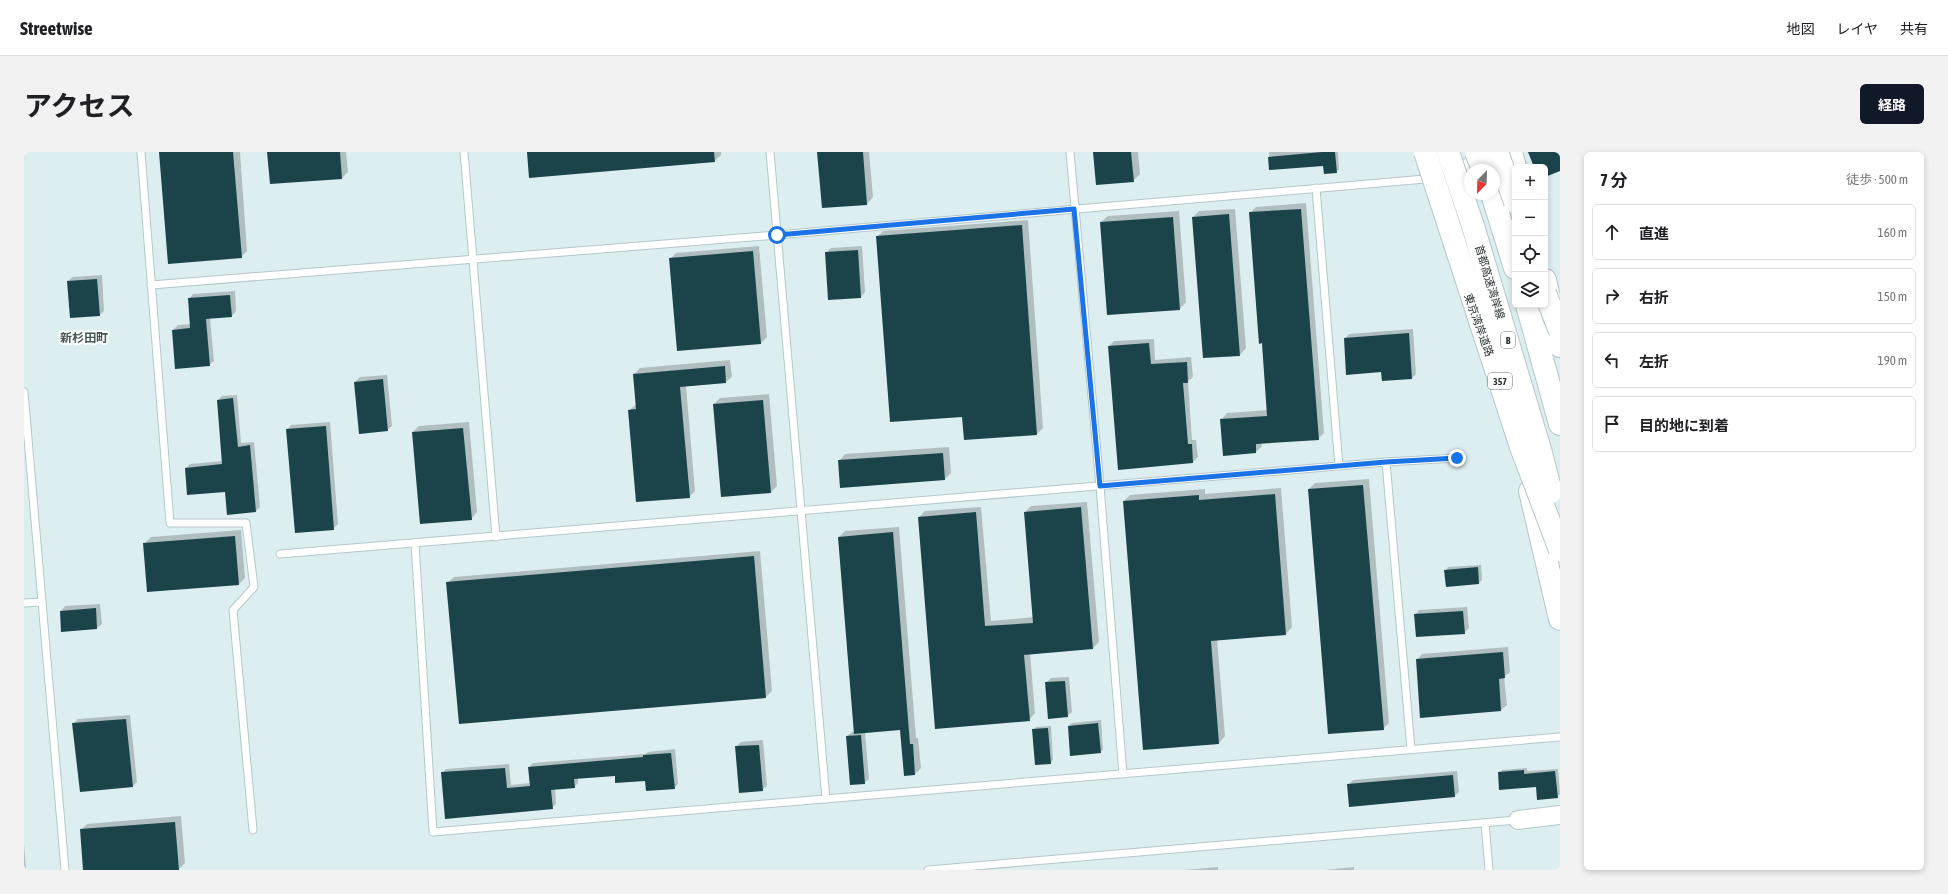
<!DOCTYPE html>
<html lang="ja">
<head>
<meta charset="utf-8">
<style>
  body { margin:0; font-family:"Asap Condensed","Noto Sans JP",sans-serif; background:#f2f2f2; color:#202124 }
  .controls { position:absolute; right:12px; top:12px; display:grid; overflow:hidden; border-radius:6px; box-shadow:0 2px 6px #0003 }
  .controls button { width:36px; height:36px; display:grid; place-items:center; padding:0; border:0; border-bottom:1px solid #e0e0e0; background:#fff; color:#202124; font:20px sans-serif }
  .compass { position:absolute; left:1440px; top:12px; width:36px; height:36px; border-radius:50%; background:#fff; box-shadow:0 2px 6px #0003; rotate:203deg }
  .stop { position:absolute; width:12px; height:12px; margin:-9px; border:3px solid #1a73e8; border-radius:50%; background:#fff }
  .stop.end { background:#1a73e8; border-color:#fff; box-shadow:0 1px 4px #0008 }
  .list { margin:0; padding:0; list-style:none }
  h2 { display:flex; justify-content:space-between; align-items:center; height:52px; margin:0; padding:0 16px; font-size:17px }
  h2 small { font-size:13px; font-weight:400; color:#757577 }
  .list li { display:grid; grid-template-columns:26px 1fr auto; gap:12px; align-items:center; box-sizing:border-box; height:56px; margin:0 8px 8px; padding:0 8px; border:1px solid #e0e0e0; border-radius:6px }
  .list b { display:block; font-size:15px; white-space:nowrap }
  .list em { font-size:13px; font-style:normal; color:#757577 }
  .icon { flex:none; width:22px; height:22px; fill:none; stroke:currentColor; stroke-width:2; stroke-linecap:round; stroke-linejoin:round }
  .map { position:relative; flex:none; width:1536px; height:718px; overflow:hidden; border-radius:6px }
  header { display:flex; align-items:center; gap:24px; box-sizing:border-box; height:56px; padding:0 20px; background:#fff; border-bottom:1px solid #e0e0e0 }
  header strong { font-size:19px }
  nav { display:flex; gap:22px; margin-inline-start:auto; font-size:14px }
  .intro { display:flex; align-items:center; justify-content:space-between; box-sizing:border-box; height:96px; padding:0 24px }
  h1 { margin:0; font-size:28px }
  .button { padding:10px 18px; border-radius:6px; background:#111827; color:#fff; font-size:14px; font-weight:700 }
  main { display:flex; gap:24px; padding:0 24px }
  aside { flex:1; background:#fff; border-radius:6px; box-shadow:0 2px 6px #0003 }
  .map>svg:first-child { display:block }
  .shadow { fill:#0003 }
  .building { fill:#1a444a }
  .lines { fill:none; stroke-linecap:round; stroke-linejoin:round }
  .service-casing { stroke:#b6c7ca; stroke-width:9 }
  .tertiary-casing { stroke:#b6c7ca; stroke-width:20 }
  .trunk-casing { stroke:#b6c7ca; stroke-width:24 }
  .motorway-casing { stroke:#b6c7ca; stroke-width:24 }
  .service { stroke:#fff; stroke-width:7 }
  .tertiary { stroke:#fff; stroke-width:18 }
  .trunk { stroke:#fff; stroke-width:22 }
  .motorway { stroke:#fff; stroke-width:22 }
  .motorway-bridge-casing { stroke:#b6c7ca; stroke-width:24; stroke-linecap:butt }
  .motorway-bridge { stroke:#fff; stroke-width:22 }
  .route { stroke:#1a73e8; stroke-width:5 }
  .labels { text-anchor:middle; stroke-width:4; stroke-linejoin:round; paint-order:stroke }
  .shield { fill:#fff; stroke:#6a6e70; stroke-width:1 }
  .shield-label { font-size:10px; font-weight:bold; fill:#2a3032 }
  .street-label { font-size:11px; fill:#2a3032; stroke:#fff }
  .neighbourhood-label { font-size:12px; font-weight:bold; fill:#475658; stroke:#fff }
</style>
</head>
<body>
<header>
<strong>Streetwise</strong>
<nav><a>地図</a><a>レイヤ</a><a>共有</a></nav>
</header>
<div class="intro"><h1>アクセス</h1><a class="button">経路</a></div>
<main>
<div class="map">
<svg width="1536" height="718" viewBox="0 0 1536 718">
  <rect width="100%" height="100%" fill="#ddeef1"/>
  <g class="shadow">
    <path d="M136 0H216L223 99 217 105Z"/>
    <path d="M244 0H322L324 20 318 26 247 31Z"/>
    <path d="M504 0H697V3L690 9Z"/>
    <path d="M794 0H845L849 45 843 52Z"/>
    <path d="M1070 0H1114L1116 22 1109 29Z"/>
    <path d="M1245 0H1314L1315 17 1312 20 1300 13 1246 17Z"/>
    <path d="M1282 51 1300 281 1294 287 1238 291V294L1232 300 1200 303 1197 268 1203 261 1244 258 1226 61 1232 55Z"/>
    <path d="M1211 57 1222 196 1216 203 1169 65 1175 59Z"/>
    <path d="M1155 59 1162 150 1156 157 1077 70 1084 64Z"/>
    <path d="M1004 68 1019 276 1013 282 939 264 853 85 859 79Z"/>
    <path d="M735 94 743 185 737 191 646 107 652 101Z"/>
    <path d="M838 94 841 140 837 145 802 101 807 96Z"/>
    <path d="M78 123 80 159 76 163 44 129 49 125Z"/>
    <path d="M211 139 212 159 208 164 186 166 190 209 185 213 149 178 154 173 167 172 165 147 169 142Z"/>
    <path d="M1389 177 1392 222 1388 226 1358 219 1321 187 1325 182Z"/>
    <path d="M1130 187 1131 208 1167 205 1169 225 1164 229 1168 288H1172L1174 305 1169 310 1085 194 1090 189Z"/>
    <path d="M706 208 708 225 702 230 662 234 671 339 665 345 605 258 613 252 610 222 616 216Z"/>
    <path d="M363 223 368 274 363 278 331 230 336 225Z"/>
    <path d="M745 242 753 334 747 340 690 252 696 246Z"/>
    <path d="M213 243 217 291 230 290 236 355 232 359 202 339 164 342 162 316 166 312 199 309 194 248 198 244Z"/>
    <path d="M306 270 314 372 309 377 263 278 267 273Z"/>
    <path d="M445 270 453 360 447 367 389 280 395 274Z"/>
    <path d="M925 295 927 321 921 327 815 309 821 302Z"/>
    <path d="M1345 327 1365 571 1359 577 1285 337 1291 331Z"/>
    <path d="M1257 336 1268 475 1262 482 1193 487 1201 584 1195 591 1120 597 1100 349 1106 343 1181 337V342Z"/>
    <path d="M1063 350 1075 490 1069 496 1006 501 1011 561 1005 568 895 365 901 359 957 355 967 469 1010 465 1001 360 1007 354Z"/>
    <path d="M875 375 892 586H894L897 616 891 622 877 577 841 580 845 627 840 631 823 584 828 580H831L815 385 821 379Z"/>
    <path d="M217 378 221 426 215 432 120 392 127 385Z"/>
    <path d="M736 399 748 539 742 545 436 570 423 431 430 425Z"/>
    <path d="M1457 413 1458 428 1455 431 1423 434 1422 418 1424 415Z"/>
    <path d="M76 452 78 472 73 476 37 459 41 454Z"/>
    <path d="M1443 455 1445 476 1440 481 1391 463 1395 458Z"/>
    <path d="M1484 495 1486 520 1480 525 1483 553 1477 558 1397 565 1393 508 1398 502Z"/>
    <path d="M1045 525 1048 560 1043 564 1022 531 1027 526Z"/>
    <path d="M106 563 113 630 108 635 49 572 54 567Z"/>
    <path d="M1077 568 1079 598 1076 600 1047 603 1045 574 1048 571Z"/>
    <path d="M1027 574 1029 608 1026 611 1009 578 1012 575Z"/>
    <path d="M739 588 743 634 738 638 712 595 717 590Z"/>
    <path d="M651 597 654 632 650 636 622 627 591 623 554 626V631L550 635 531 636 532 652 528 656 422 666 418 621 422 617 485 612 487 633 506 631 505 615 509 611 621 602 624 600Z"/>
    <path d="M1503 616V619L1534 617 1536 642 1533 645 1513 634 1475 621 1478 618Z"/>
    <path d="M1433 619 1435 640 1430 644 1324 633 1329 628Z"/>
    <path d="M157 664 161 711 155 717 60 718 57 678 63 672Z"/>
    <path d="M0 692 2 718H0Z"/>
    <path d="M1194 715V718H1160Z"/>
    <path d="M1330 715V718H1301Z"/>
  </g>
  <g class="building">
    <path d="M135 0H209L218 106 144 112Z"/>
    <path d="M243 0H316L318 27 246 32Z"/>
    <path d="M503 0H690L691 10 505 26Z"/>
    <path d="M793 0H839L843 53 798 56Z"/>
    <path d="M1069 0H1107L1110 30 1072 33Z"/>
    <path d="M1298 0H1311L1313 21 1300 22 1299 14 1245 18 1244 5Z"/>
    <path d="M1504 0H1536V19L1521 25V15H1510Z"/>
    <path d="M1277 57 1295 288 1232 292V301L1199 304 1196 267 1243 264 1238 191 1235 192 1225 60Z"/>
    <path d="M1205 62 1216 204 1179 206 1168 65Z"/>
    <path d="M1149 65 1156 158 1083 163 1076 70Z"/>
    <path d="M998 73 1013 283 940 288 938 265 866 270 852 84Z"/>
    <path d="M834 98 837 146 804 148 801 100Z"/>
    <path d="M729 99 737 192 653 199 645 106Z"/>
    <path d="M73 127 76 164 46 166 43 129Z"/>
    <path d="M206 143 208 165 182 167 186 214 151 217 148 178 166 176 164 146Z"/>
    <path d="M1385 181 1388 227 1358 229 1357 220 1322 223 1320 186Z"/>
    <path d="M1125 191 1127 212 1163 210 1164 231H1159L1164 292H1168L1169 311 1094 318 1084 194Z"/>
    <path d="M701 214 702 231 656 235 666 346 612 350 604 258 612 257 609 222Z"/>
    <path d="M359 227 364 279 335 282 330 230Z"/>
    <path d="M209 246 214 295 226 293 232 360 203 363 201 340 163 343 161 316 198 312 193 248Z"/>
    <path d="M739 248 747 341 697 345 689 252Z"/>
    <path d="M302 274 310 378 271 381 262 277Z"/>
    <path d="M439 276 448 368 396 372 388 280Z"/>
    <path d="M919 301 921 328 816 336 814 308Z"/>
    <path d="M1339 333 1360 578 1304 582 1284 337Z"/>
    <path d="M1251 342 1262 483 1187 489 1195 592 1119 598 1099 349 1175 343V348Z"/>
    <path d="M1057 355 1069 497 1000 503 1006 569 911 577 894 365 952 360 961 474 1009 471 1000 360Z"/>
    <path d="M869 380 886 592H889L891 623 880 624 876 578 830 582 814 385Z"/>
    <path d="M211 384 215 433 123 440 119 391Z"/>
    <path d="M730 404 742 546 435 572 422 430Z"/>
    <path d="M1454 415 1455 432 1422 435 1420 418Z"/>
    <path d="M72 456 73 477 37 480 36 459Z"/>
    <path d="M1439 459 1441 482 1392 485 1390 462Z"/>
    <path d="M1479 500 1481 526 1475 527 1477 559 1396 566 1392 507Z"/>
    <path d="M1041 529 1044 565 1024 567 1021 530Z"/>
    <path d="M102 567 109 635 56 640 48 571Z"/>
    <path d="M1074 571 1077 601 1046 604 1044 574Z"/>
    <path d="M1024 576 1027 612 1011 613 1008 577Z"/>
    <path d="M837 583 841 632 826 633 822 584Z"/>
    <path d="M735 593 739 639 715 641 711 594Z"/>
    <path d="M647 601 651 637 622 639 621 629 591 631V624L550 627 551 636 527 638 529 657 421 667 417 620 481 616 483 636 506 634 504 615 619 605V603Z"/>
    <path d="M1500 618V622L1531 619 1534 646 1513 648 1512 635 1475 638 1474 620Z"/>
    <path d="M1429 623 1431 645 1325 655 1323 632Z"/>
    <path d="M151 670 155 718H59L56 677Z"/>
  </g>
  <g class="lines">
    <defs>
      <g id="service">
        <path d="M117 0 146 371H222L230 435 209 458 229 678"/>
        <path d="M440 0 472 385"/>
        <path d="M746 0 802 647"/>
        <path d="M1046 0 1076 334 1099 622"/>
        <path d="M1292 36 1315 314"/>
        <path d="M127 133 753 83 1401 27"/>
        <path d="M0 240 41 718"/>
        <path d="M1362 310 1387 597"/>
        <path d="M391 392 409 680 1536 585"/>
        <path d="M256 402 1362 310 1433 306"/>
        <path d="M0 451 18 450"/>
        <path d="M1461 671 1465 718"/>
        <path d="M904 718 1493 668"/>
      </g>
      <g id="tertiary">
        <path d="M1417 23 1470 9"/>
        <path d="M1494 668 1536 663"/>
      </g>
      <g id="trunk">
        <path d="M1487 0 1491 15"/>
        <path d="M1521 128 1536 194"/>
        <path d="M1506 339 1536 467"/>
      </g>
      <g id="motorway">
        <path d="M1468 42 1491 116"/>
        <path d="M1503 153 1536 272"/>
      </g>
    </defs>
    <use href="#service" class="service-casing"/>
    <use href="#tertiary" class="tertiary-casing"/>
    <use href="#trunk" class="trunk-casing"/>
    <use href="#motorway" class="motorway-casing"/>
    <use href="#service" class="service"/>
    <use href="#tertiary" class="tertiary"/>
    <use href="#trunk" class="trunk"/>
    <use href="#motorway" class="motorway"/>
    <defs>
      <g id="motorway-bridge">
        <path d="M1401 0 1497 295 1536 398"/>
        <path d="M1424 0 1449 74 1517 301 1527 340"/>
        <path d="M1452 0 1459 18"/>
        <path d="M1473 0 1491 50"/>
        <path d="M1521 141 1536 179"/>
      </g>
    </defs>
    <use href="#motorway-bridge" class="motorway-bridge-casing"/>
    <use href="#motorway-bridge" class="motorway-bridge"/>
  </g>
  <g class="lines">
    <path class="route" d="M753 83 1050 57 1076 334 1362 310 1433 306"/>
  </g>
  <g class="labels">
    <g class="shield">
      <rect x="1477" y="180" width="14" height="16" rx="3"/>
      <rect x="1464" y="221" width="24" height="16" rx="3"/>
    </g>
    <g class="shield-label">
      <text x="1484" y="192">B</text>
      <text x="1476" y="233">357</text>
    </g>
    <g class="street-label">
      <text transform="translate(1466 130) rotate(73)" y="4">首都高速湾岸線</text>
      <text transform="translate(1455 173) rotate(70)" y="4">東京湾岸道路</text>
    </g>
    <g class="neighbourhood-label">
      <text x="60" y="190">新杉田町</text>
    </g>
  </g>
</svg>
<div class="controls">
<button>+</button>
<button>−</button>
<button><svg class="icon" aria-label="locate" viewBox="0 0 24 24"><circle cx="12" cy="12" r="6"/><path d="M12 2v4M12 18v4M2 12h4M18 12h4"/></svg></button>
<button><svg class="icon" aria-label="layers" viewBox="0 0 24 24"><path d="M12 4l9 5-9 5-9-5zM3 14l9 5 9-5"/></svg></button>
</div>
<svg class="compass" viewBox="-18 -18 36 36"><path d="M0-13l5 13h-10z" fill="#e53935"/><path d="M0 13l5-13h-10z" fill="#757577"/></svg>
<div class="stop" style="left:753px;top:83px"></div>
<div class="stop end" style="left:1433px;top:306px"></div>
</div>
<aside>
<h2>7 分<small>徒歩 · 500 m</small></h2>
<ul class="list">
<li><svg class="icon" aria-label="ahead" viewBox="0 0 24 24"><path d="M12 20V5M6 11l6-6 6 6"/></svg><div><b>直進</b></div><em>160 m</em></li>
<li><svg class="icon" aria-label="right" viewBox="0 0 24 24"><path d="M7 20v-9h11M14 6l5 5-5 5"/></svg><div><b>右折</b></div><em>150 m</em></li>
<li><svg class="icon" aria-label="left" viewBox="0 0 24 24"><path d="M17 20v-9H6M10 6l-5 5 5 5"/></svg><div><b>左折</b></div><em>190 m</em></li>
<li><svg class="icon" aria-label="arrive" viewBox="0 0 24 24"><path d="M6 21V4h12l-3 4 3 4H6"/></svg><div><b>目的地に到着</b></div></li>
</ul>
</aside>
</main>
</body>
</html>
